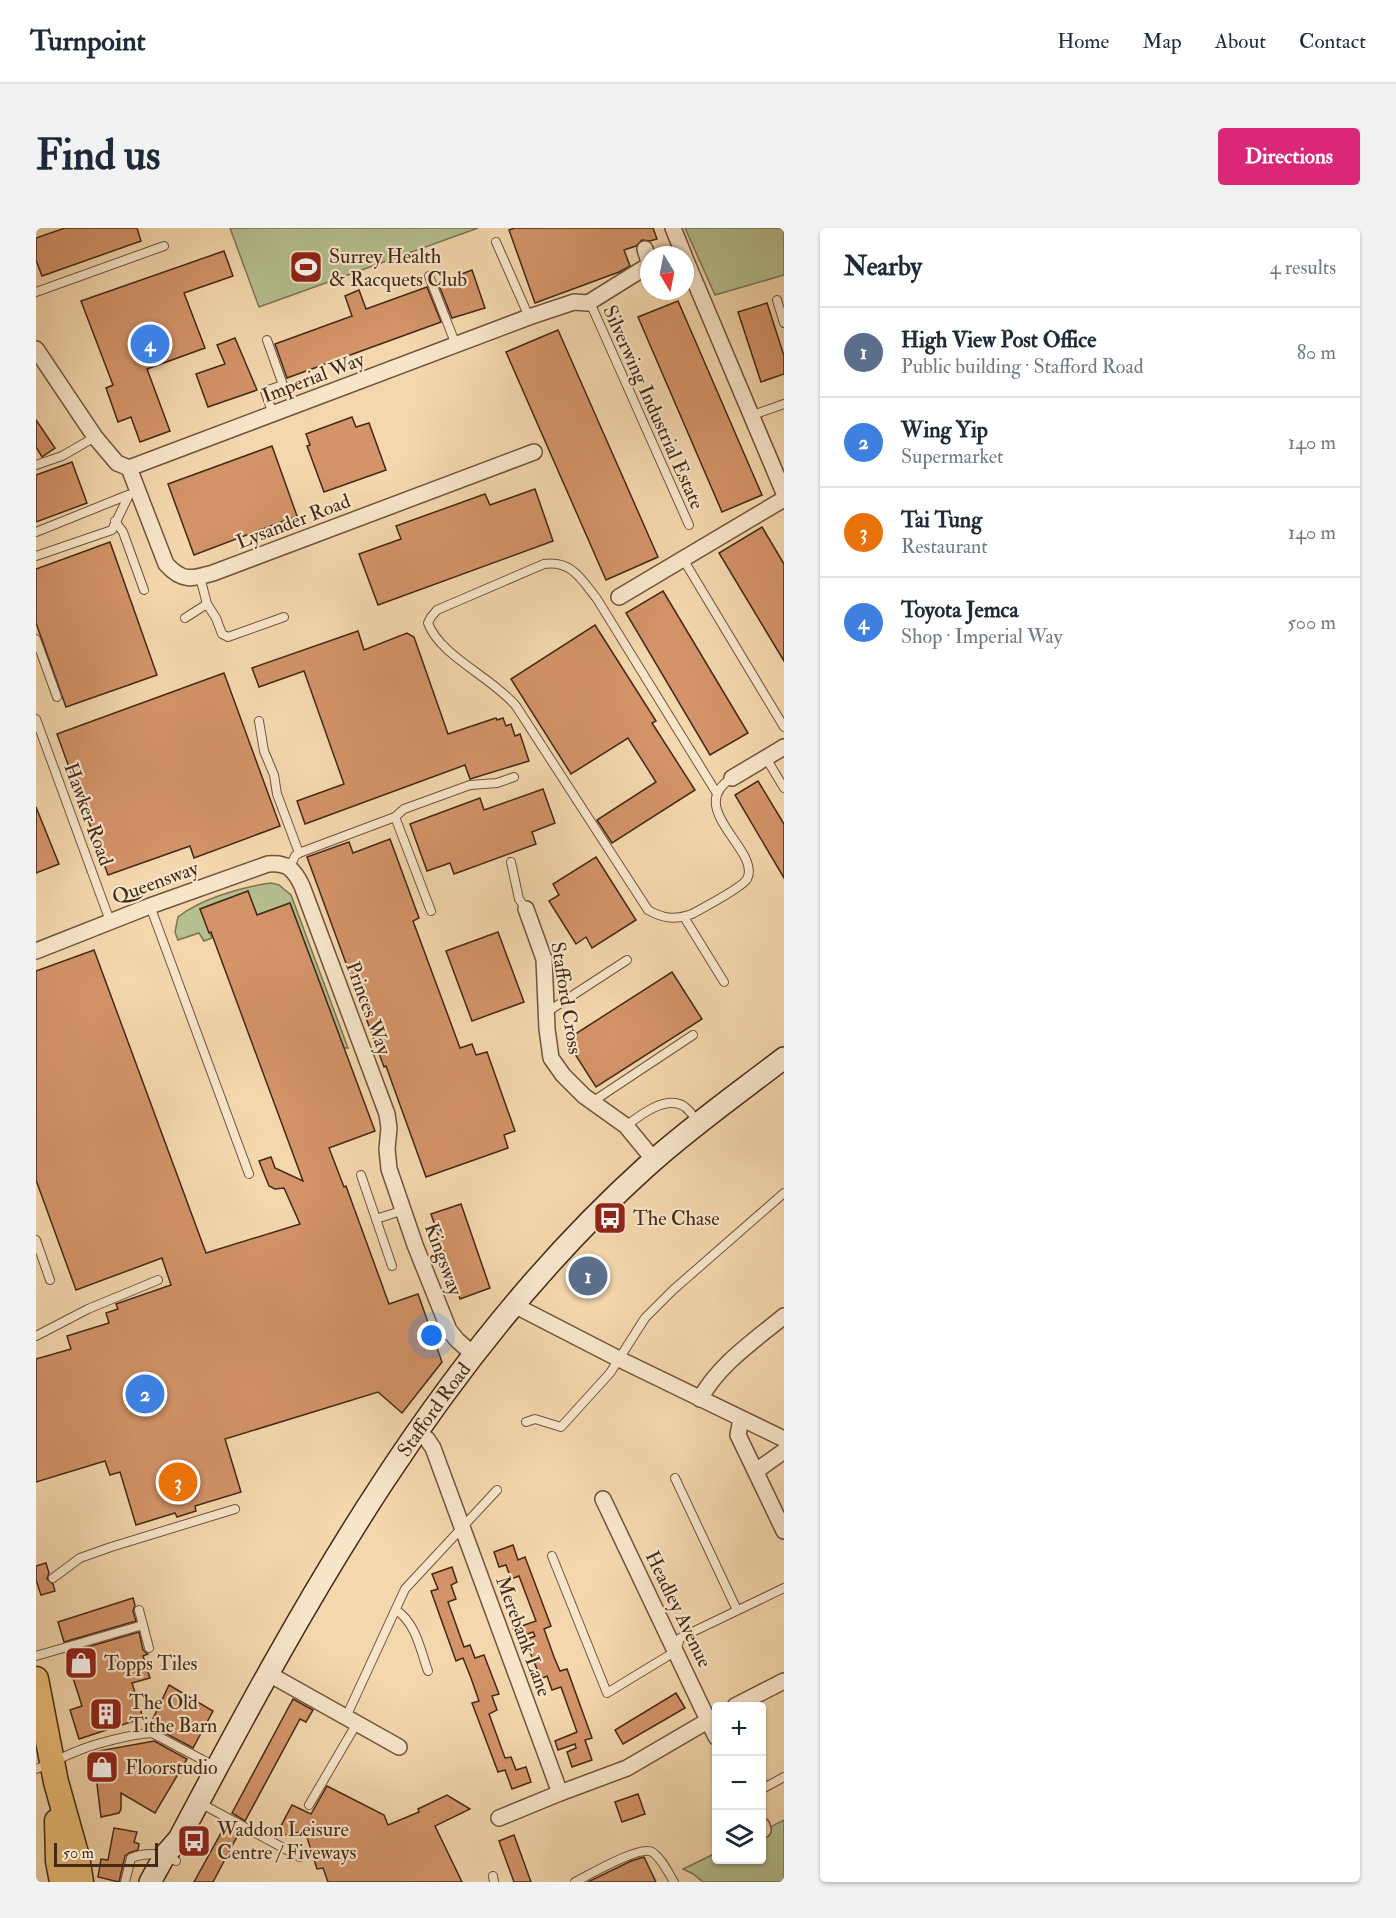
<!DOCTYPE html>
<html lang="en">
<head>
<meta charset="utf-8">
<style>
  body { margin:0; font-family:"IM FELL Double Pica",serif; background:#f2f2f3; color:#1f2937 }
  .controls { position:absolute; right:18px; bottom:18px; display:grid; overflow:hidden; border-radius:6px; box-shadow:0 2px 4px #0004 }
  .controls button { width:54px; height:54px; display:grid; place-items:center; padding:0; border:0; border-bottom:2px solid #e0e1e3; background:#fff; color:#1f2937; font:30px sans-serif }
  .compass { position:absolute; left:604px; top:18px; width:54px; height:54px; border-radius:50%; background:#fff; box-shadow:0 2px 4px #0004; rotate:170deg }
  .scale { position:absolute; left:18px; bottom:15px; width:104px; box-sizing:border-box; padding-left:6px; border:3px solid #442917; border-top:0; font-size:16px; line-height:21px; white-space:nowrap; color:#442917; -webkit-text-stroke:4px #f8e5ca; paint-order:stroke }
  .you { position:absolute; left:396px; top:1108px; width:21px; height:21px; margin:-15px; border:4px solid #fff; border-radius:50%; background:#1a73e8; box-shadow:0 0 0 9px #1a73e833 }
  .badge { display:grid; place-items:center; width:39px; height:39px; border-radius:50%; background:#db2777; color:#fff; font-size:20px; font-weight:700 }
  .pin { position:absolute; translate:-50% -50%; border:3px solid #fff; box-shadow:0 2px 6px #0006 }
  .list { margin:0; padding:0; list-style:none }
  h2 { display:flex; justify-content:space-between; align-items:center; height:78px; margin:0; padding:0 24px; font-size:26px }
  h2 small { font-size:20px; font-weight:400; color:#747a83 }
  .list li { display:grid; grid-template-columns:39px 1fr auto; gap:18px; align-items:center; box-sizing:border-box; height:90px; padding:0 24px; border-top:2px solid #e0e1e3 }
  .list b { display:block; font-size:22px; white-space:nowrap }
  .list p { margin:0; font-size:20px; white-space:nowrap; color:#747a83 }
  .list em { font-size:20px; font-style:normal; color:#747a83 }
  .icon { flex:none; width:33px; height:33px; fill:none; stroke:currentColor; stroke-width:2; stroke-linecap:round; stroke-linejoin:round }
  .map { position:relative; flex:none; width:748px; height:1654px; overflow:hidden; border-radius:6px }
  header { display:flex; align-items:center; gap:36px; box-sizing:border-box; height:84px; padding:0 30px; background:#fff; border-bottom:2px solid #e0e1e3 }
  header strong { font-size:28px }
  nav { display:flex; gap:33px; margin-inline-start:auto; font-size:21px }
  .intro { display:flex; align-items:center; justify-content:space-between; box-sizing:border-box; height:144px; padding:0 36px }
  h1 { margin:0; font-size:42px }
  .button { padding:15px 27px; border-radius:6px; background:#db2777; color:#fff; font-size:21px; font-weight:700 }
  main { display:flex; gap:36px; padding:0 36px }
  aside { flex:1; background:#fff; border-radius:6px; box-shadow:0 2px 4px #0004 }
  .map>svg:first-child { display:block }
  .green { fill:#b5bf8f; stroke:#7c7453; stroke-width:1.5 }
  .building { fill:#d49369; stroke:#442917; stroke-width:1.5 }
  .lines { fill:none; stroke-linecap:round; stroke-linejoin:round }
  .service-casing { stroke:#70543c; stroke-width:10 }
  .minor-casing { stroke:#70543c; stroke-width:18 }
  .secondary-casing { stroke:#442917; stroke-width:24 }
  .trunk-casing { stroke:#442917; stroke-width:27 }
  .service { stroke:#f8e5ca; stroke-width:8 }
  .minor { stroke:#f8e5ca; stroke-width:15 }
  .secondary { stroke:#f8e5ca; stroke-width:21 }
  .trunk { stroke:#eabc76; stroke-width:24 }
  .labels { text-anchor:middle; stroke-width:4.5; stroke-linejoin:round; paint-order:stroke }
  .poi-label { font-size:20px; fill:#442917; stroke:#f8e5ca; text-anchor:start }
  .street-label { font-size:20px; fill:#442917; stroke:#f8e5ca }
</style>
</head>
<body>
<header>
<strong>Turnpoint</strong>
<nav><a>Home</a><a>Map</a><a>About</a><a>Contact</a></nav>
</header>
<div class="intro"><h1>Find us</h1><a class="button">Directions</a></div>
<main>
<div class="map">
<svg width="748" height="1654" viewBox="0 0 748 1654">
  <rect width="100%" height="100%" fill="#f4d7ad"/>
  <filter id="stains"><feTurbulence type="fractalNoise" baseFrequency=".00333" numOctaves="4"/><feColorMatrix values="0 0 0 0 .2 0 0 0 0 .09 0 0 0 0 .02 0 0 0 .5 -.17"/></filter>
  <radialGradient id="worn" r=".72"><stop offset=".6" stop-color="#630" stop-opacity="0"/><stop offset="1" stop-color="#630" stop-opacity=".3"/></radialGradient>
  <g class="green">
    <path d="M194 0H442L223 79Z"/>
    <path d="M649 0H748V47L679 67Z"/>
    <path d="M235 655 243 657 255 667 312 820H308L254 675 221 687 212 663 164 681 176 710 168 713 163 705 142 712 139 704 142 689C164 671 206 659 235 655Z"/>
    <path d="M748 1592V1654H667L657 1646 647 1641 680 1625V1632H726V1603Z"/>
  </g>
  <g class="building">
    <path d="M29 0H101L105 13 6 48 0 32V10Z"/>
    <path d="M479 0H617L621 11 614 13 606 12 600 18 588 22 594 38 583 44 499 75 473 2Z"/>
    <path d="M188 23 197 48 148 65 169 120 111 141 134 203 104 214 95 189 82 194 70 160 77 157 45 73Z"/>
    <path d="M436 42 449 80 416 90 402 55Z"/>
    <path d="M391 59 405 94 251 150 239 116 316 88 309 68 323 62 330 81Z"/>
    <path d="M642 73 726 267 686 284 602 89Z"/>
    <path d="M731 75 748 128V146L725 154 702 84Z"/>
    <path d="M522 102 622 329 570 352 470 124Z"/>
    <path d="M199 110 221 162 172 179 160 146 189 136 181 117Z"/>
    <path d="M316 189 320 199 333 195 350 242 288 264 271 218 274 217 270 206Z"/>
    <path d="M0 192 19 220 6 229 0 219Z"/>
    <path d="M236 218 261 288 158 327 132 256Z"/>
    <path d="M36 234 51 275 0 294V247Z"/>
    <path d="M499 261 517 313 342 377 323 326 365 311 360 298 449 266 454 277Z"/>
    <path d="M726 299 748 336V433L683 325Z"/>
    <path d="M74 314 121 447 30 479 0 395V341Z"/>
    <path d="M627 363 712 505 674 527 590 385Z"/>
    <path d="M559 397 620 493 616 495 659 562 576 615 561 592 620 554 592 510 535 546 475 451Z"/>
    <path d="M322 403 328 422 371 405 378 409 412 506 460 490 461 492 467 490 470 498 475 496 479 508 484 506 493 533 434 551 429 537 269 596 261 573 308 556 268 443 223 459 216 440Z"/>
    <path d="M188 445 244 598 158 630 154 618 72 647 21 506Z"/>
    <path d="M722 553 748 596V650L699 567Z"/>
    <path d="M507 561 519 595 496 604 500 616 418 646 414 635 391 643 374 596 444 570 448 582Z"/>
    <path d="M0 579 23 636 0 645Z"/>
    <path d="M354 611 383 690 377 693 424 820 436 816 440 827 451 824 479 903 468 907 472 920 390 949 350 838 348 839 271 629 313 614 317 625Z"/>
    <path d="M560 629 600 692 556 720 550 709 540 716 513 673 523 667 517 656Z"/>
    <path d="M212 663 221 687 254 675 339 903 293 920 308 959 310 958 353 1076 382 1066 406 1134 366 1185 342 1164 189 1211 205 1264 159 1278 160 1283 141 1289 139 1285 100 1297 84 1244 74 1247 69 1233 0 1254V1131L35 1121 31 1108 73 1095 70 1085 82 1081 80 1076 135 1057 126 1030 40 1062 0 952V743L58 722 170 1025 264 996 248 960 239 961 233 958 223 933 235 929 239 940 267 953 175 704 173 705 164 681Z"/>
    <path d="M462 704 488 774 436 793 410 723Z"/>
    <path d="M636 744 666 791 560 859 530 812Z"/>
    <path d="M425 976 454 1060 424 1071 395 986Z"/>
    <path d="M477 1317 482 1332 489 1329 515 1398 508 1401 518 1429 524 1443 531 1441 556 1510 549 1512 556 1532 536 1539 531 1524 540 1520 539 1516 522 1522 519 1513 541 1504 525 1459 516 1462 511 1448 505 1451 489 1412 499 1408 497 1404 481 1410 477 1401 500 1393 483 1348 475 1351 470 1337 463 1339 458 1324Z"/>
    <path d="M10 1335 13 1345 11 1351 17 1356 19 1363 5 1367 0 1352V1338Z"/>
    <path d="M416 1339 421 1354 415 1357 420 1371 412 1374 428 1419 434 1417 439 1430 448 1427 463 1466 456 1468 461 1482 453 1486 469 1530 475 1529 480 1542 490 1539 495 1554 476 1561 469 1542 462 1544 436 1475 443 1473 435 1450 427 1430 420 1433 395 1363 402 1361 396 1346Z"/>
    <path d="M97 1370 99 1377 97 1383 100 1393 28 1414 22 1394Z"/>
    <path d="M103 1404 107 1422 112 1426 107 1428 114 1450 96 1455 107 1490 43 1511 34 1482 46 1478 30 1428 31 1425Z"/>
    <path d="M133 1457 177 1483 157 1520 114 1497Z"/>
    <path d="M640 1465 649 1480 587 1516 579 1502Z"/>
    <path d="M257 1471 277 1482 270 1494 264 1491 209 1593 196 1585Z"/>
    <path d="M118 1513 151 1531 119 1585 85 1565V1581L83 1585 65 1589 57 1524Z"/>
    <path d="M291 1558 348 1587 352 1597 383 1584 382 1581 411 1567 434 1581 399 1598 426 1654H292L287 1640 281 1641 269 1603 239 1609 256 1577 275 1586Z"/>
    <path d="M602 1566 609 1586 586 1594 579 1574Z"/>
    <path d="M190 1596 204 1603 177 1654H158Z"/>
    <path d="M78 1600 101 1604 98 1614 103 1616 102 1622 93 1625 89 1628 83 1654 62 1649 65 1631 72 1632Z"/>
    <path d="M478 1607 495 1654H478L463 1613Z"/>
    <path d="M608 1629 620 1654H552L595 1633Z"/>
  </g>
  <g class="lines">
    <defs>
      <g id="service">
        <path d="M460 14 493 89"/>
        <path d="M393 48 420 117"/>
        <path d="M0 64 128 18"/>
        <path d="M741 72 748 95"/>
        <path d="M552 75 556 79 653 297"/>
        <path d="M231 112 247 157 229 163 237 186"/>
        <path d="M717 187 748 176"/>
        <path d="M0 237 26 228 59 209"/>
        <path d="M79 293 87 304 108 362"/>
        <path d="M0 304 92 267"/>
        <path d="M0 328 76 302 93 267"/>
        <path d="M647 331 748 499"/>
        <path d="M164 349 171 376 180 390 186 406 192 409 248 389"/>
        <path d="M149 390 171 376"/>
        <path d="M0 411 21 469"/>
        <path d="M0 491 74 693"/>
        <path d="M223 493 228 523 238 547 241 566 263 625 259 628 254 639"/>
        <path d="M730 530 748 560"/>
        <path d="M680 564 561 371C546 352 536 332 508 336L401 382 395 389 392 395C404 428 456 449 480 478L612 682C628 691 639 692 656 686 667 680 707 659 711 651 726 623 647 580 696 550"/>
        <path d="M359 589 395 683"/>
        <path d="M263 625 359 589 368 581 434 557 461 555 478 549"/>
        <path d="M475 634 483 671 490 681"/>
        <path d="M114 678 213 946"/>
        <path d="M648 689 688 754"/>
        <path d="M511 784 591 732"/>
        <path d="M556 874 657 807"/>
        <path d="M590 898C604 887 631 866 649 879 654 883 658 889 662 894"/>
        <path d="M325 947 340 991 368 982"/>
        <path d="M340 991 356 1038"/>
        <path d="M0 1012 14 1052"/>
        <path d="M0 1108 52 1081 122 1052"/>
        <path d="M490 1194 499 1191 525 1199 574 1145 609 1090 637 1062 748 965"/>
        <path d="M639 1250 701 1382"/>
        <path d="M516 1328 571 1465 640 1423 644 1410 748 1360"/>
        <path d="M17 1350 44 1330 75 1319 199 1281"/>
        <path d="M103 1382 113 1420"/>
        <path d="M360 1382C380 1395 384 1421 392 1443"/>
        <path d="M0 1428 107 1397"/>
        <path d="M310 1489 369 1361 461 1262"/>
        <path d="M0 1541C14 1537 25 1529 39 1524 57 1516 96 1506 116 1505L180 1539"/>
        <path d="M726 1561 748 1549"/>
        <path d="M164 1575 264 1629"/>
        <path d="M273 1577 321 1495"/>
        <path d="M457 1648 458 1654"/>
        <path d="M89 1654 95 1630C110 1624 125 1625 140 1633"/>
        <path d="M539 1654C553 1647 604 1617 616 1624 625 1629 633 1646 638 1654"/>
      </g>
      <g id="minor">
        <path d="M637 0 648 27"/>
        <path d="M609 21 613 34"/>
        <path d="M649 30 748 265"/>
        <path d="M0 121 59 209 81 235 93 240 493 89 538 74 552 75 613 37"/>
        <path d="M93 240 130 336C146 354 156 351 177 345L498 224"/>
        <path d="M583 369 748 271"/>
        <path d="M696 550 748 519"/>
        <path d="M490 681 508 731 511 801 515 830 527 847 548 868 590 898 618 932"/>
        <path d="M0 723 114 678 232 636C251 634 258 641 266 658L351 886 353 900 351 921 353 941 379 1017 413 1102 421 1112 438 1127"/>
        <path d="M478 1077 583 1131 748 1211"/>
        <path d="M664 1171C683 1136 718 1113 748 1088"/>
        <path d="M705 1191 702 1207 748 1303"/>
        <path d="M381 1203 391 1211 397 1220 524 1565 591 1540 680 1488"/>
        <path d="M720 1243 748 1223"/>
        <path d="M567 1271 680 1509"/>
        <path d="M233 1446 363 1519"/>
        <path d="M699 1478 748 1453"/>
        <path d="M463 1590 524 1565"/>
        <path d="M726 1598 727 1602"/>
      </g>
      <g id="secondary">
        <path id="s1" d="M114 1654 129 1627 143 1611C270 1370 405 1124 610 939 653 900 701 866 748 830"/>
      </g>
      <g id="trunk">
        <path d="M0 1451 20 1554 41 1629 45 1654"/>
        <path d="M21 1593 22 1633 26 1654"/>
      </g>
    </defs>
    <use href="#service" class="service-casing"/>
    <use href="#minor" class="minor-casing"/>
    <use href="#secondary" class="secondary-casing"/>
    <use href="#trunk" class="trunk-casing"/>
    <use href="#service" class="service"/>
    <use href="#minor" class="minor"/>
    <use href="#secondary" class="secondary"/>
    <use href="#trunk" class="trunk"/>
  </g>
  <defs>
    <symbol id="stadium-square" viewBox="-11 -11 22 22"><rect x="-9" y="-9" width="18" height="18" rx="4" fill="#8f2418" stroke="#f8e5ca"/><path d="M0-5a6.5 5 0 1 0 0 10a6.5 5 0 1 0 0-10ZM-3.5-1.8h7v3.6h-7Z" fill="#fff"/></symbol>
    <symbol id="bus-square" viewBox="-11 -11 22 22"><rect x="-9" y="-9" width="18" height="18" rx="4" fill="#8f2418" stroke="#f8e5ca"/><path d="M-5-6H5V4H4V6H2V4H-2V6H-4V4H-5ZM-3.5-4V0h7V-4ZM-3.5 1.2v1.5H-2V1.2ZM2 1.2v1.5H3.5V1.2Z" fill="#fff"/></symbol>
    <symbol id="shop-square" viewBox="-11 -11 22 22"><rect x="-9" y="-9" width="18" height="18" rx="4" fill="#8f2418" stroke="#f8e5ca"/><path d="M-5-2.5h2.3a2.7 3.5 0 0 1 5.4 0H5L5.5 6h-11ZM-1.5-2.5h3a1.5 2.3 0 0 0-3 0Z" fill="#fff"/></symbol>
    <symbol id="building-square" viewBox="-11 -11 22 22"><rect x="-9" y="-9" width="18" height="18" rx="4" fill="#8f2418" stroke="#f8e5ca"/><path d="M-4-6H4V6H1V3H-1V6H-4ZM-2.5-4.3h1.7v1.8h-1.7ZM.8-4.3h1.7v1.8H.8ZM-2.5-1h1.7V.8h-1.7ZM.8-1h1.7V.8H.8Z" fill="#fff"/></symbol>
  </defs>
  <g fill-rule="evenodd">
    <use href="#stadium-square" x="251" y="20" width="38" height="38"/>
    <use href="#bus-square" x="555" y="971" width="38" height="38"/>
    <use href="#shop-square" x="26" y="1416" width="38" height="38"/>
    <use href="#building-square" x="51" y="1467" width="38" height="38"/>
    <use href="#shop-square" x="47" y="1520" width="38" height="38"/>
    <use href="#bus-square" x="139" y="1594" width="38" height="38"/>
  </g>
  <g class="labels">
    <g class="poi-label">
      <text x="293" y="35">Surrey Health<tspan x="293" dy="23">&amp; Racquets Club</tspan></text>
      <text x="597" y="997">The Chase</text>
      <text x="68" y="1442">Topps Tiles</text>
      <text x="93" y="1481">The Old<tspan x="93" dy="23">Tithe Barn</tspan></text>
      <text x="89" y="1546">Floorstudio</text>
      <text x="181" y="1608">Waddon Leisure<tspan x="181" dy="23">Centre / Fiveways</tspan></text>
    </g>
    <g class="street-label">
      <text transform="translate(277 149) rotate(-21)" y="7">Imperial Way</text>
      <text transform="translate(618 179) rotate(66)" y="7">Silverwing Industrial Estate</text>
      <text transform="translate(257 293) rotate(-21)" y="7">Lysander Road</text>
      <text transform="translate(53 586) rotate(70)" y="7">Hawker Road</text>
      <text transform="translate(119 654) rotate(-20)" y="7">Queensway</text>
      <text transform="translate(531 770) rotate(81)" y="7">Stafford Cross</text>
      <text transform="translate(333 780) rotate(70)" y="7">Princes Way</text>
      <text transform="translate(408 1031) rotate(70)" y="7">Kingsway</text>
      <text dy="7" stroke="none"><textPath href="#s1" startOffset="552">Stafford Road</textPath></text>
      <text transform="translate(643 1381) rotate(64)" y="7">Headley Avenue</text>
      <text transform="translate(488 1408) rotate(70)" y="7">Merebank Lane</text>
    </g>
  </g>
  <rect width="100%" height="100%" filter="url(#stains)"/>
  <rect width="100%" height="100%" fill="url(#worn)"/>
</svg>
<div class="controls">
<button>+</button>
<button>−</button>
<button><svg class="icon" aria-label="layers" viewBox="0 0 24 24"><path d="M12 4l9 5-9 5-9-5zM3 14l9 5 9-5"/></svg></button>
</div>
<svg class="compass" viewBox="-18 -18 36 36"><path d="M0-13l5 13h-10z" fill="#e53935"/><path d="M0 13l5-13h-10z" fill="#747a83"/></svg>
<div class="scale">50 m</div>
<div class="you"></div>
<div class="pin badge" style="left:552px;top:1048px;background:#5c6f8a">1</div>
<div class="pin badge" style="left:109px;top:1166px;background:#3f7fe0">2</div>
<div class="pin badge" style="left:142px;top:1254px;background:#e8710a">3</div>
<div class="pin badge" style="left:114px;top:116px;background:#3f7fe0">4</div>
</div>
<aside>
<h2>Nearby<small>4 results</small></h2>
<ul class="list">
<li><span class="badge" style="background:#5c6f8a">1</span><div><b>High View Post Office</b><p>Public building · Stafford Road</p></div><em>80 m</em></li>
<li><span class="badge" style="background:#3f7fe0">2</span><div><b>Wing Yip</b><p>Supermarket</p></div><em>140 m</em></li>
<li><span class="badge" style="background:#e8710a">3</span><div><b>Tai Tung</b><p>Restaurant</p></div><em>140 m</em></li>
<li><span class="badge" style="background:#3f7fe0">4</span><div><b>Toyota Jemca</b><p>Shop · Imperial Way</p></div><em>500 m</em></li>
</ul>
</aside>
</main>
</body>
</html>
